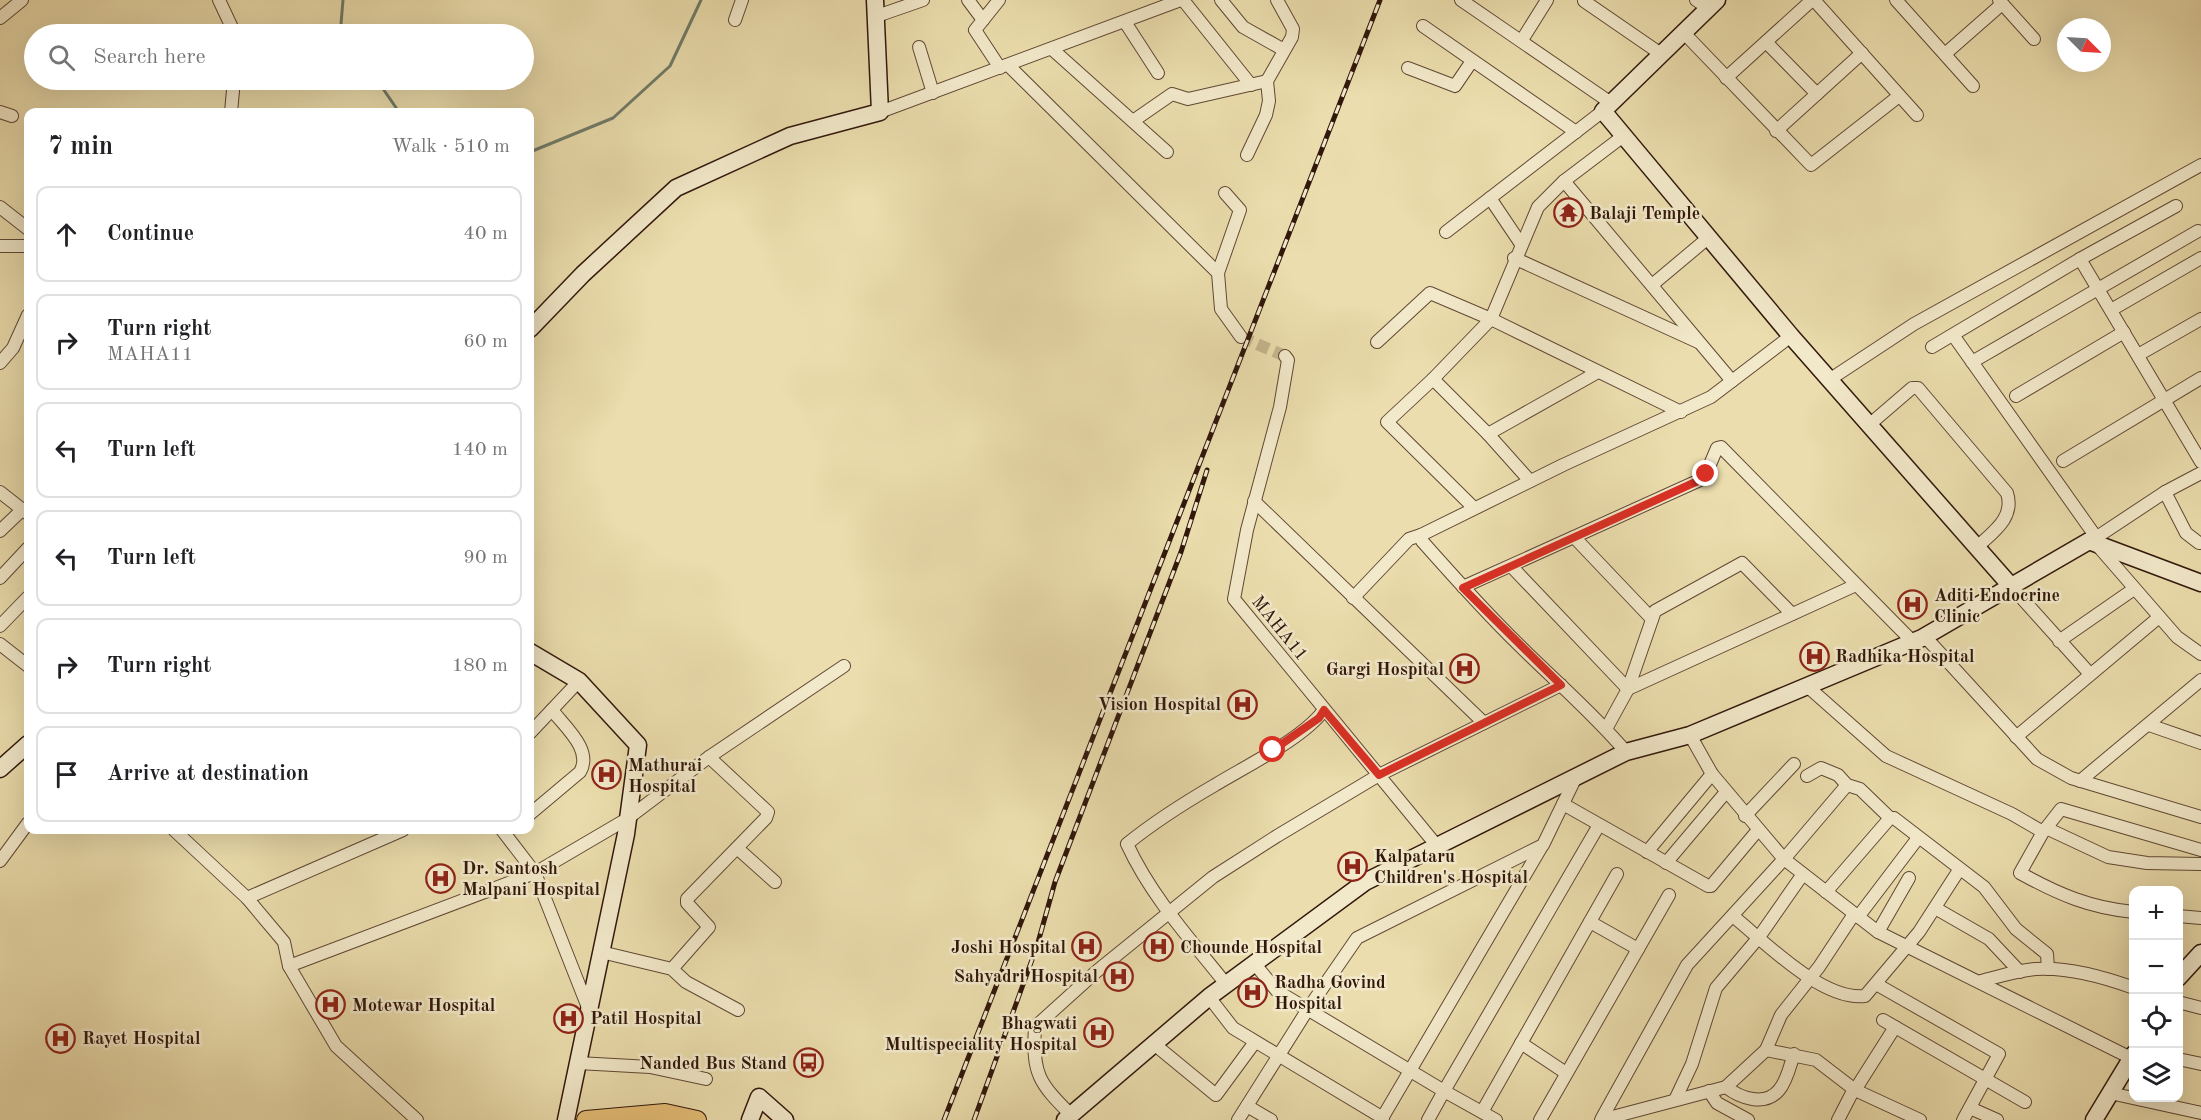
<!DOCTYPE html>
<html lang="en">
<head>
<meta charset="utf-8">
<style>
  body { margin:0; font-family:"Old Standard TT",serif; background:#f2f2f2; color:#202124 }
  .controls { position:absolute; right:18px; bottom:18px; display:grid; overflow:hidden; border-radius:12px; box-shadow:0 6px 24px #0002 }
  .controls button { width:54px; height:54px; display:grid; place-items:center; padding:0; border:0; border-bottom:2px solid #e0e0e0; background:#fff; color:#202124; font:30px sans-serif }
  .compass { position:absolute; left:2057px; top:18px; width:54px; height:54px; border-radius:50%; background:#fff; box-shadow:0 6px 24px #0002; rotate:114deg }
  .stop { position:absolute; width:18px; height:18px; margin:-14px; border:4px solid #d93025; border-radius:50%; background:#fff }
  .stop.end { background:#d93025; border-color:#fff; box-shadow:0 2px 6px #0008 }
  .list { margin:0; padding:0; list-style:none }
  h2 { display:flex; justify-content:space-between; align-items:center; height:78px; margin:0; padding:0 24px; font-size:26px }
  h2 small { font-size:20px; font-weight:400; color:#757577 }
  .list li { display:grid; grid-template-columns:39px 1fr auto; gap:18px; align-items:center; box-sizing:border-box; height:96px; margin:0 12px 12px; padding:0 12px; border:2px solid #e0e0e0; border-radius:12px }
  .list b { display:block; font-size:22px; white-space:nowrap }
  .list p { margin:0; font-size:20px; white-space:nowrap; color:#757577 }
  .list em { font-size:20px; font-style:normal; color:#757577 }
  .icon { flex:none; width:33px; height:33px; fill:none; stroke:currentColor; stroke-width:2; stroke-linecap:round; stroke-linejoin:round }
  .map { position:relative; flex:none; width:2201px; height:1120px; overflow:hidden }
  .search { position:absolute; background:#fff; box-shadow:0 6px 24px #0002; left:24px; top:24px; width:510px; height:66px; display:flex; align-items:center; gap:15px; box-sizing:border-box; padding:0 21px; border-radius:33px; color:#757577; font-size:22px }
  .panel { position:absolute; background:#fff; box-shadow:0 6px 24px #0002; left:24px; top:108px; width:510px; height:726px; border-radius:12px }
  .map>svg:first-child { display:block }
  .lines { fill:none; stroke-linecap:round; stroke-linejoin:round }
  .stream { stroke:#6f7b68; stroke-width:3 }
  .street-tunnel { stroke:#c6b58d; stroke-width:12; stroke-dasharray:12 6; stroke-linecap:butt }
  .street-casing { stroke:#604834; stroke-width:14 }
  .secondary-casing { stroke:#31170c; stroke-width:19 }
  .primary-casing { stroke:#31170c; stroke-width:20 }
  .street { stroke:#f2e9ca; stroke-width:12 }
  .secondary { stroke:#f2e9ca; stroke-width:16 }
  .primary { stroke:#e6be76; stroke-width:18 }
  .rail-casing { stroke:#31170c; stroke-width:5 }
  .rail { stroke:#f2e9ca; stroke-width:3; stroke-dasharray:9; stroke-linecap:butt }
  .route { stroke:#d93025; stroke-width:8 }
  .labels { text-anchor:middle; stroke-width:5; stroke-linejoin:round; paint-order:stroke }
  .poi-label { font-size:18px; font-weight:bold; fill:#31170c; stroke:#f2e9ca; text-anchor:start }
  .street-label { font-size:18px; fill:#31170c; stroke:#f2e9ca }
</style>
</head>
<body>
<div class="map">
<svg width="2201" height="1120" viewBox="0 0 2201 1120">
  <rect width="100%" height="100%" fill="#ebddad"/>
  <filter id="stains"><feTurbulence type="fractalNoise" baseFrequency=".00333" numOctaves="4"/><feColorMatrix values="0 0 0 0 .2 0 0 0 0 .09 0 0 0 0 .02 0 0 0 .5 -.17"/></filter>
  <radialGradient id="worn" r=".72"><stop offset=".6" stop-color="#630" stop-opacity="0"/><stop offset="1" stop-color="#630" stop-opacity=".3"/></radialGradient>
  <g class="lines">
    <g class="stream">
      <path d="M343 0 341 24 347 34"/>
      <path d="M377 80 399 112"/>
      <path d="M530 152 613 118 670 66 701 0"/>
    </g>
    <path class="street-tunnel" d="M1241 337 1285 356"/>
    <defs>
      <g id="street">
        <path d="M219 0 235 34"/>
        <path d="M968 0 983 20"/>
        <path d="M999 0 975 30 1000 68"/>
        <path d="M1183 0 1251 85"/>
        <path d="M1221 0 1243 27 1284 50"/>
        <path d="M1461 0 1611 103"/>
        <path d="M1696 0 1708 8"/>
        <path d="M1814 0 1917 115"/>
        <path d="M1896 0 1973 86"/>
        <path d="M1999 0 2034 39"/>
        <path d="M1584 1 1661 54"/>
        <path d="M877 16 923 0"/>
        <path d="M0 18 22 0"/>
        <path d="M735 20 742 0"/>
        <path d="M1125 22 1158 73"/>
        <path d="M1423 26 1576 132"/>
        <path d="M1683 32 1811 165 1899 96"/>
        <path d="M1522 40 1547 0"/>
        <path d="M1766 42 1817 94"/>
        <path d="M919 47 933 93"/>
        <path d="M1052 49 1167 152"/>
        <path d="M1945 54 2002 4"/>
        <path d="M1008 65 1218 273 1221 309 1241 337"/>
        <path d="M1408 68 1455 86 1472 61"/>
        <path d="M1726 78 1812 0"/>
        <path d="M0 112 12 116"/>
        <path d="M231 112 234 80"/>
        <path d="M880 112 1181 0"/>
        <path d="M1133 121 1172 94 1188 99 1267 81"/>
        <path d="M1776 131 1862 53"/>
        <path d="M1247 155 1266 115 1269 101 1267 81 1292 37 1293 29 1277 0"/>
        <path d="M1564 181 1732 381"/>
        <path d="M1490 198 1521 244"/>
        <path d="M0 207 28 229"/>
        <path d="M1446 232 1603 111"/>
        <path d="M0 246H28"/>
        <path d="M1514 258 1698 342"/>
        <path d="M2080 259 2176 206"/>
        <path d="M1218 273 1240 210 1225 193"/>
        <path d="M1652 285 1708 238"/>
        <path d="M2111 310 2201 258"/>
        <path d="M1953 335 2096 537"/>
        <path d="M1377 342 1430 293 1491 319 1538 207 1564 181 1622 137"/>
        <path d="M1932 347 2080 259 2201 462"/>
        <path d="M2138 355 2201 319"/>
        <path d="M1285 356 1288 360 1280 407 1247 530 1234 599 1437 846"/>
        <path d="M1972 362 2198 231"/>
        <path d="M0 363 13 348 28 315"/>
        <path d="M1433 379 1488 434"/>
        <path d="M1829 380 1914 324 2201 165"/>
        <path d="M2016 396 2124 332"/>
        <path d="M1869 425 1912 388H1918L2007 493C2015 518 1993 532 1976 548"/>
        <path d="M2063 461 2201 378"/>
        <path d="M1530 481 1488 434 1598 372"/>
        <path d="M0 492 28 514"/>
        <path d="M2165 492 2186 533 2199 543"/>
        <path d="M1254 501 1484 723"/>
        <path d="M1474 508 1387 422 1433 379 1491 319 1681 412"/>
        <path d="M0 531 23 509"/>
        <path d="M1574 537 1652 619"/>
        <path d="M2091 541 2165 492 2201 473"/>
        <path d="M2097 545 2177 637 2201 654"/>
        <path d="M1511 566 1628 689 1655 611 1742 563 1792 614"/>
        <path d="M0 578 28 548"/>
        <path d="M2010 585 2090 674"/>
        <path d="M1463 587 1700 480 1706 474 1717 448 1721 447 1913 642"/>
        <path d="M1353 598 1409 539 1421 535"/>
        <path d="M0 626 28 597"/>
        <path d="M1922 638 1929 641 2037 759 2071 778 2201 817"/>
        <path d="M2059 641 2134 589"/>
        <path d="M0 644 28 666"/>
        <path d="M1807 686 1886 756 2012 814 2043 832"/>
        <path d="M2149 725 2201 743"/>
        <path d="M1606 729 1628 689 1856 585"/>
        <path d="M530 733 579 681"/>
        <path d="M2016 737 2158 618"/>
        <path d="M1626 752C1593 713 1555 681 1519 645 1485 612 1453 576 1422 541L1421 535 1563 465 1711 397 1791 336"/>
        <path d="M1807 776 1821 768 1838 775 1847 785 1860 789 1890 818"/>
        <path d="M2080 781 2201 680"/>
        <path d="M1847 785 1784 859 1878 932 2131 1058"/>
        <path d="M1563 804 1708 886H1711L1758 830"/>
        <path d="M530 814 580 772C593 750 565 727 552 710"/>
        <path d="M1745 816 1794 764"/>
        <path d="M2046 828 2108 857 2147 863 2201 864"/>
        <path d="M174 830 247 898"/>
        <path d="M502 830 535 873 589 1010"/>
        <path d="M737 848 775 882"/>
        <path d="M1647 852 1712 774"/>
        <path d="M0 861 28 823"/>
        <path d="M1666 863 1726 792"/>
        <path d="M1826 892 1890 818H1894L1984 887 2016 929 2047 954 2048 969"/>
        <path d="M1935 908 1989 939 2020 972"/>
        <path d="M2134 912C2090 908 2058 894 2020 873L2043 832 2061 809 2201 850"/>
        <path d="M2178 916 2201 918"/>
        <path d="M1734 917C1765 942 1822 1001 1865 996L1919 932 1959 870"/>
        <path d="M1858 917 1918 838"/>
        <path d="M1590 922 1638 949"/>
        <path d="M1878 932 1909 878"/>
        <path d="M601 952 672 969 686 982 738 1010"/>
        <path d="M1254 963 1277 991 1444 1091 1599 825"/>
        <path d="M289 966 284 942 247 898 403 830"/>
        <path d="M672 969 709 927 687 903V899L766 818 768 812 709 757"/>
        <path d="M1981 981C1998 977 2018 970 2036 969 2068 967 2104 977 2134 988"/>
        <path d="M1226 984C1190 939 1151 896 1127 844 1154 822 1184 803 1215 785 1246 766 1304 738 1324 710"/>
        <path d="M1876 984 1999 1054 1963 1120"/>
        <path d="M1209 997 1233 1028 1383 1118"/>
        <path d="M2178 1002 2201 1008"/>
        <path d="M1883 1020 2025 1102"/>
        <path d="M1521 1043 1566 1073"/>
        <path d="M1154 1044 1216 1095 1255 1042"/>
        <path d="M1766 1050 1781 1015 1819 967 1854 914"/>
        <path d="M2178 1059 2201 1064"/>
        <path d="M578 1063 650 1067 706 1079"/>
        <path d="M1726 1087C1740 1098 1765 1107 1779 1090 1787 1081 1790 1065 1794 1054"/>
        <path d="M1855 1090 1895 1027"/>
        <path d="M1709 1091 1717 1103 1748 1120"/>
        <path d="M2110 1093 2201 1113"/>
        <path d="M1675 1100 1692 1064 1716 988 1759 937 1803 874"/>
        <path d="M1247 1106 1271 1120"/>
        <path d="M1970 1108 1997 1120"/>
        <path d="M1482 1112 1617 874"/>
        <path d="M1071 1115C1039 1083 1032 1074 1035 1027L1097 971 1213 877 1277 836 1379 775 1561 685"/>
        <path d="M1602 1118 1687 965 1784 859 1712 774 1690 735"/>
        <path d="M417 1120 336 1046 289 966 535 873 627 819 709 757 844 666"/>
        <path d="M1238 1120 1308 1009 1357 938 1543 845 1576 777"/>
        <path d="M1381 1120 1542 846"/>
        <path d="M1428 1120 1444 1091 1496 1120"/>
        <path d="M1540 1120 1669 895"/>
        <path d="M1601 1120 1726 1087 1766 1050 1816 1060 1855 1090 1920 1120"/>
        <path d="M1838 1120 1854 1089"/>
      </g>
      <g id="secondary">
        <path d="M1717 0 1603 111 1791 336 2010 585"/>
        <path d="M530 329 583 274 676 188 790 136 880 112 875 0"/>
        <path d="M530 652 579 681 638 745 626 834 566 1120"/>
        <path d="M0 769 28 744"/>
        <path d="M2178 978 2201 953"/>
        <path d="M750 1120 759 1097 785 1120"/>
        <path d="M1065 1120 1209 997 1365 882 1626 752 1690 735 1922 638 2089 541 2201 583"/>
        <path d="M2094 1120 2134 1054"/>
      </g>
      <path id="primary" d="M586 1120 665 1113 697 1120"/>
    </defs>
    <use href="#street" class="street-casing"/>
    <use href="#secondary" class="secondary-casing"/>
    <use href="#primary" class="primary-casing"/>
    <use href="#street" class="street"/>
    <use href="#secondary" class="secondary"/>
    <use href="#primary" class="primary"/>
    <defs>
      <g id="rail">
        <path d="M944 1120 1380 0"/>
        <path d="M974 1120 1037 946 1055 882 1181 552 1207 470"/>
      </g>
    </defs>
    <use href="#rail" class="rail-casing"/>
    <use href="#rail" class="rail"/>
  </g>
  <g class="lines">
    <path class="route" d="M1273 750 1319 718 1324 710 1379 775 1561 685 1463 588 1700 480 1706 474"/>
  </g>
  <defs>
    <symbol id="temple-ring" viewBox="-11 -11 22 22"><circle r="9.5" fill="#f2e9ca" stroke="#8f2418" stroke-width="1.5"/><path d="M0-6L5-2H3V0L6.5 2.5H4V6H1.5V3h-3V6H-4V2.5H-6.5L-3 0V-2H-5Z" fill="#8f2418"/></symbol>
    <symbol id="hospital-ring" viewBox="-11 -11 22 22"><circle r="9.5" fill="#f2e9ca" stroke="#8f2418" stroke-width="1.5"/><path d="M-5-5h3v3.5h4V-5h3V5h-3V1.5h-4V5h-3Z" fill="#8f2418"/></symbol>
    <symbol id="bus-ring" viewBox="-11 -11 22 22"><circle r="9.5" fill="#f2e9ca" stroke="#8f2418" stroke-width="1.5"/><path d="M-5-6H5V4H4V6H2V4H-2V6H-4V4H-5ZM-3.5-4V0h7V-4ZM-3.5 1.2v1.5H-2V1.2ZM2 1.2v1.5H3.5V1.2Z" fill="#8f2418"/></symbol>
  </defs>
  <g fill-rule="evenodd">
    <use href="#temple-ring" x="1552" y="196" width="33" height="33"/>
    <use href="#hospital-ring" x="1896" y="588" width="33" height="33"/>
    <use href="#hospital-ring" x="1798" y="640" width="33" height="33"/>
    <use href="#hospital-ring" x="1448" y="652" width="33" height="33"/>
    <use href="#hospital-ring" x="1226" y="688" width="33" height="33"/>
    <use href="#hospital-ring" x="590" y="758" width="33" height="33"/>
    <use href="#hospital-ring" x="1336" y="850" width="33" height="33"/>
    <use href="#hospital-ring" x="424" y="862" width="33" height="33"/>
    <use href="#hospital-ring" x="1070" y="930" width="33" height="33"/>
    <use href="#hospital-ring" x="1142" y="930" width="33" height="33"/>
    <use href="#hospital-ring" x="1102" y="960" width="33" height="33"/>
    <use href="#hospital-ring" x="1236" y="976" width="33" height="33"/>
    <use href="#hospital-ring" x="314" y="988" width="33" height="33"/>
    <use href="#hospital-ring" x="552" y="1002" width="33" height="33"/>
    <use href="#hospital-ring" x="1082" y="1016" width="33" height="33"/>
    <use href="#hospital-ring" x="44" y="1022" width="33" height="33"/>
    <use href="#bus-ring" x="792" y="1046" width="33" height="33"/>
  </g>
  <g class="labels">
    <g class="poi-label">
      <text x="1589" y="219">Balaji Temple</text>
      <text x="1934" y="601">Aditi Endocrine<tspan x="1934" dy="21">Clinic</tspan></text>
      <text x="1835" y="662">Radhika Hospital</text>
      <text x="1444" y="675" text-anchor="end">Gargi Hospital</text>
      <text x="1221" y="710" text-anchor="end">Vision Hospital</text>
      <text x="628" y="771">Mathurai<tspan x="628" dy="21">Hospital</tspan></text>
      <text x="1374" y="862">Kalpataru<tspan x="1374" dy="21">Children's Hospital</tspan></text>
      <text x="462" y="874">Dr. Santosh<tspan x="462" dy="21">Malpani Hospital</tspan></text>
      <text x="1066" y="953" text-anchor="end">Joshi Hospital</text>
      <text x="1180" y="953">Chounde Hospital</text>
      <text x="1098" y="982" text-anchor="end">Sahyadri Hospital</text>
      <text x="1274" y="988">Radha Govind<tspan x="1274" dy="21">Hospital</tspan></text>
      <text x="352" y="1011">Motewar Hospital</text>
      <text x="590" y="1024">Patil Hospital</text>
      <text x="1077" y="1029" text-anchor="end">Bhagwati<tspan x="1077" dy="21">Multispeciality Hospital</tspan></text>
      <text x="82" y="1044">Rayet Hospital</text>
      <text x="787" y="1069" text-anchor="end">Nanded Bus Stand</text>
    </g>
    <g class="street-label">
      <text transform="translate(1280 628) rotate(51)" y="6">MAHA11</text>
    </g>
  </g>
  <rect width="100%" height="100%" filter="url(#stains)"/>
  <rect width="100%" height="100%" fill="url(#worn)"/>
</svg>
<div class="controls">
<button>+</button>
<button>−</button>
<button><svg class="icon" aria-label="locate" viewBox="0 0 24 24"><circle cx="12" cy="12" r="6"/><path d="M12 2v4M12 18v4M2 12h4M18 12h4"/></svg></button>
<button><svg class="icon" aria-label="layers" viewBox="0 0 24 24"><path d="M12 4l9 5-9 5-9-5zM3 14l9 5 9-5"/></svg></button>
</div>
<svg class="compass" viewBox="-18 -18 36 36"><path d="M0-13l5 13h-10z" fill="#e53935"/><path d="M0 13l5-13h-10z" fill="#757577"/></svg>
<div class="stop" style="left:1273px;top:750px"></div>
<div class="stop end" style="left:1706px;top:474px"></div>
<div class="search"><svg class="icon" aria-label="search" viewBox="0 0 24 24"><circle cx="10" cy="10" r="6"/><path d="M15 15l6 6"/></svg>Search here</div>
<section class="panel">
<h2>7 min<small>Walk · 510 m</small></h2>
<ul class="list">
<li><svg class="icon" aria-label="ahead" viewBox="0 0 24 24"><path d="M12 20V5M6 11l6-6 6 6"/></svg><div><b>Continue</b></div><em>40 m</em></li>
<li><svg class="icon" aria-label="right" viewBox="0 0 24 24"><path d="M7 20v-9h11M14 6l5 5-5 5"/></svg><div><b>Turn right</b><p>MAHA11</p></div><em>60 m</em></li>
<li><svg class="icon" aria-label="left" viewBox="0 0 24 24"><path d="M17 20v-9H6M10 6l-5 5 5 5"/></svg><div><b>Turn left</b></div><em>140 m</em></li>
<li><svg class="icon" aria-label="left" viewBox="0 0 24 24"><path d="M17 20v-9H6M10 6l-5 5 5 5"/></svg><div><b>Turn left</b></div><em>90 m</em></li>
<li><svg class="icon" aria-label="right" viewBox="0 0 24 24"><path d="M7 20v-9h11M14 6l5 5-5 5"/></svg><div><b>Turn right</b></div><em>180 m</em></li>
<li><svg class="icon" aria-label="arrive" viewBox="0 0 24 24"><path d="M6 21V4h12l-3 4 3 4H6"/></svg><div><b>Arrive at destination</b></div></li>
</ul>
</section>
</div>
</body>
</html>
